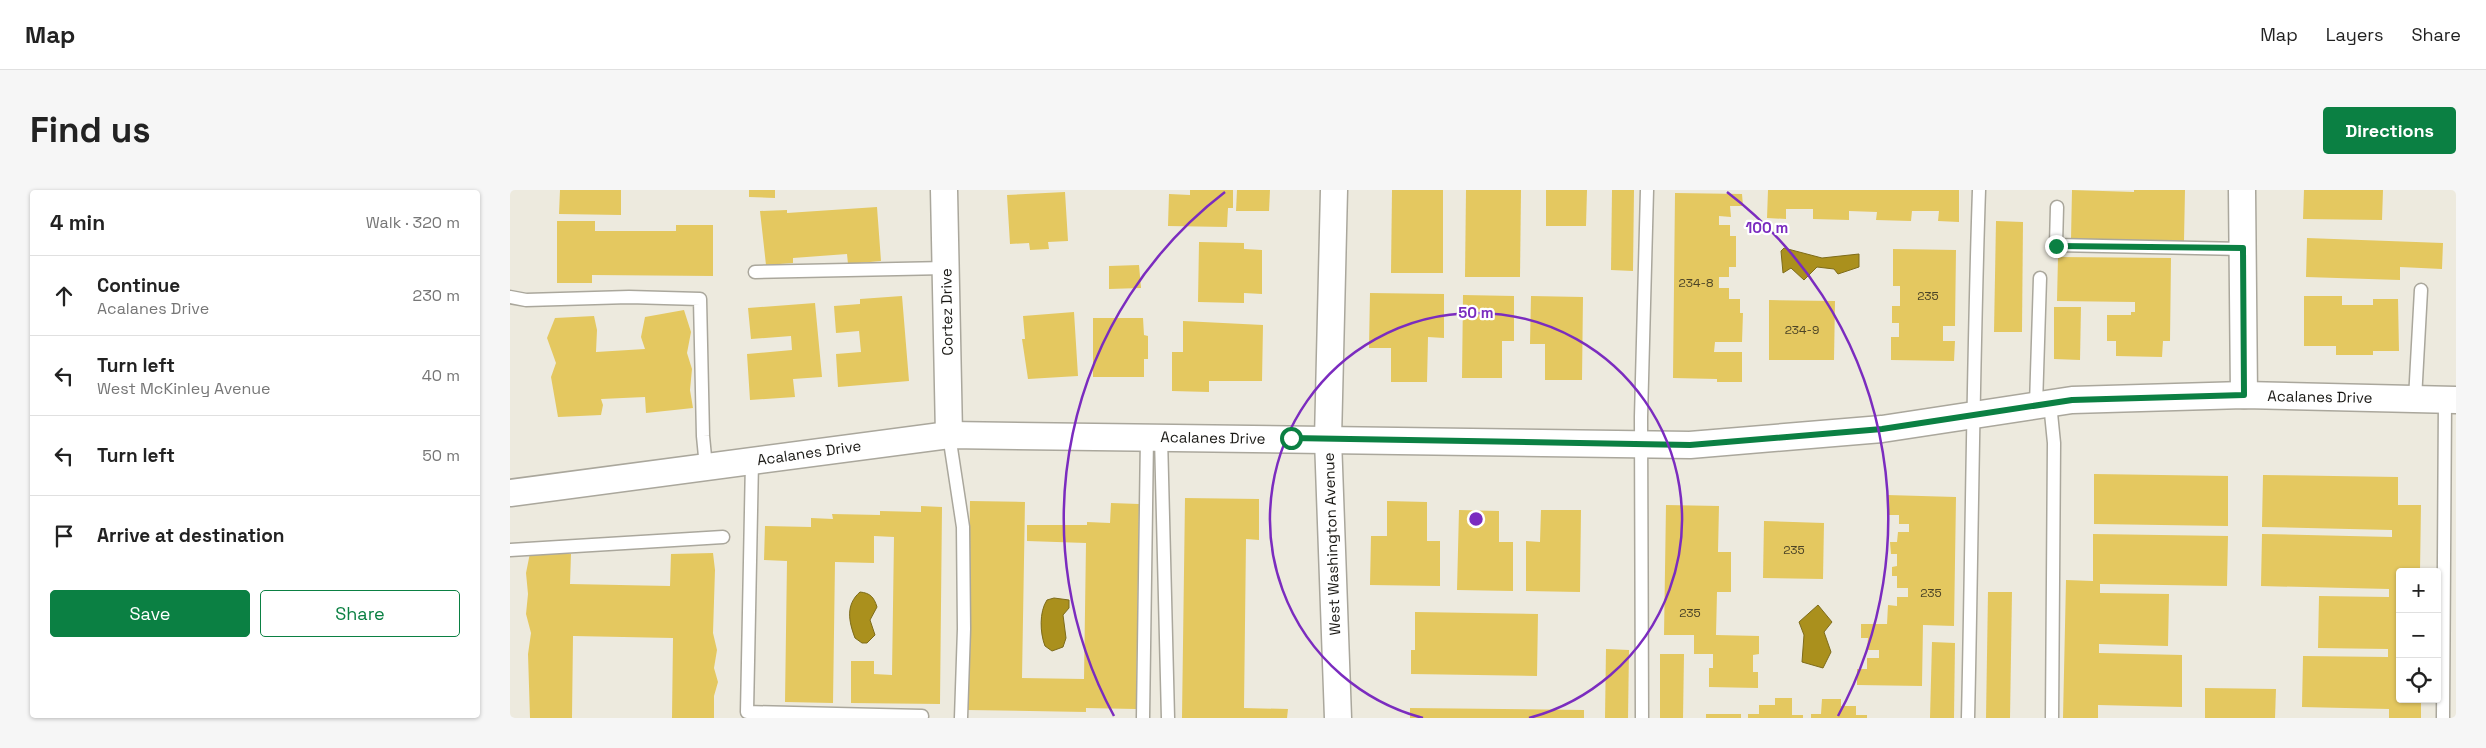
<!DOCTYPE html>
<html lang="en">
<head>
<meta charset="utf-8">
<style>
  body { margin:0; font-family:"Space Grotesk",sans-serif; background:#f6f6f6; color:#222 }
  .controls { position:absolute; right:15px; bottom:15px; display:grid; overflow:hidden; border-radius:5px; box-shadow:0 1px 4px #0004 }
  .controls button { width:45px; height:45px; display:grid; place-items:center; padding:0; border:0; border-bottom:1px solid #e0e0e0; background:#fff; color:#222; font:25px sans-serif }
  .stop { position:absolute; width:15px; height:15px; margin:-11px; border:4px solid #0b8043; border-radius:50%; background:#fff }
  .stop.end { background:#0b8043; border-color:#fff; box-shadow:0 1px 5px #0008 }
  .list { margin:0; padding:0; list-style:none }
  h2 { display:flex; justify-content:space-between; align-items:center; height:65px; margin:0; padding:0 20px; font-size:21px }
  h2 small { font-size:16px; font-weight:400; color:#767676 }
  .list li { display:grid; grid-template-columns:32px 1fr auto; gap:15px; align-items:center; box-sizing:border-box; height:80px; padding:0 20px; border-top:1px solid #e0e0e0 }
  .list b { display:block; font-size:19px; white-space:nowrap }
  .list p { margin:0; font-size:16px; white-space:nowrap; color:#767676 }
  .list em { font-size:16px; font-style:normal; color:#767676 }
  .actions { display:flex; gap:10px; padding:15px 20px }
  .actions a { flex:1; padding:11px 0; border:1px solid #0b8043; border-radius:5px; text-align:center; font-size:18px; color:#0b8043 }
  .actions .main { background:#0b8043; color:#fff }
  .icon { flex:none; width:28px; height:28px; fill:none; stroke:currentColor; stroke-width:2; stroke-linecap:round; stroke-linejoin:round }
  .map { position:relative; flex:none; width:1946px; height:528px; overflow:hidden; border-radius:5px }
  header { display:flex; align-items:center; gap:30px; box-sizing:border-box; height:70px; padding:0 25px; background:#fff; border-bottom:1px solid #e0e0e0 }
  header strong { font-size:24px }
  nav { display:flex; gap:28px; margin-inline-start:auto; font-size:18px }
  .intro { display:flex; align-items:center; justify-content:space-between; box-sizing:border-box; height:120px; padding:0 30px }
  h1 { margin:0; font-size:35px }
  .button { padding:12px 22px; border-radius:5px; background:#0b8043; color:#fff; font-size:18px; font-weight:700 }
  main { display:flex; gap:30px; padding:0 30px }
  aside { flex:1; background:#fff; border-radius:5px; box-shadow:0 1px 4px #0004 }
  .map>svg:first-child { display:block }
  .water { fill:#aa901d; stroke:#7e6c1a }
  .building { fill:#e4c860 }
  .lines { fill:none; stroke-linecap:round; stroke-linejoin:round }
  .service-casing { stroke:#aaa79c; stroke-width:15 }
  .minor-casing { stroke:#aaa79c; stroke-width:29 }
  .service { stroke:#fff; stroke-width:12 }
  .minor { stroke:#fff; stroke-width:26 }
  .route { stroke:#0b8043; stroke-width:6 }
  .ring { fill:none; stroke:#7b2cbf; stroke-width:2.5 }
  .labels { text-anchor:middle; stroke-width:4.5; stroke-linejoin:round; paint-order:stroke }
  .number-label { font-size:12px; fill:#4c4427 }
  .street-label { font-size:15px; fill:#191814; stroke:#fff }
  .centre { fill:#7b2cbf; stroke:#fff; stroke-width:2.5 }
  .ring-label { font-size:15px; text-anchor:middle; font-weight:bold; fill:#7b2cbf; stroke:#fff; stroke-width:4.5; stroke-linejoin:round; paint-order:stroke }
</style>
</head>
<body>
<header>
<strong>Map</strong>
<nav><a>Map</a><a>Layers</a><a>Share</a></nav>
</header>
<div class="intro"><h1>Find us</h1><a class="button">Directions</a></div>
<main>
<aside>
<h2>4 min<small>Walk · 320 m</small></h2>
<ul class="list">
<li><svg class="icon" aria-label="ahead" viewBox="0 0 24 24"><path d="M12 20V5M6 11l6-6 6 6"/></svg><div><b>Continue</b><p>Acalanes Drive</p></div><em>230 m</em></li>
<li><svg class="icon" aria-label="left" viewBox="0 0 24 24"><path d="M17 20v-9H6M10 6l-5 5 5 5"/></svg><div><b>Turn left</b><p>West McKinley Avenue</p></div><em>40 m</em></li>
<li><svg class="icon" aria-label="left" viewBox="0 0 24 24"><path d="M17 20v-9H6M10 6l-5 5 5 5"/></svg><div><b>Turn left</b></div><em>50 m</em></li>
<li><svg class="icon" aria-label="arrive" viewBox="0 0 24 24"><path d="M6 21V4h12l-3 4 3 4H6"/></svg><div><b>Arrive at destination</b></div></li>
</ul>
<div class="actions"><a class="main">Save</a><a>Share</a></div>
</aside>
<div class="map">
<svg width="1946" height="528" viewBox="0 0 1946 528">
  <rect width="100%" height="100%" fill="#edeade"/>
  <g class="water">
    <path d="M1274 58 1312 68 1349 64V77L1328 84 1324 79 1307 77 1294 90 1281 78 1273 83 1271 61Z"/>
    <path d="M350 402C360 403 364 407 367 417L360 430 365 445 357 453H352L345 448C339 432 335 415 350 402Z"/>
    <path d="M544 408 559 410V418L553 425 556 448 553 457 542 461 535 456C530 443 529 422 537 410Z"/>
    <path d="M1308 415 1322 432 1314 442 1321 462 1313 478 1292 472 1294 445 1289 432Z"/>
  </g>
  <g class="building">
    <path d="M50 0H111V25L49 24Z"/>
    <path d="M239 0H265V8L239 7Z"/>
    <path d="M680 0H723V18H718L717 37 658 36 659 4 680 5Z"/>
    <path d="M727 0H760L759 21H726Z"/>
    <path d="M882 0H933V83H881Z"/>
    <path d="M956 0H1011L1010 87H955Z"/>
    <path d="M1036 0H1077L1076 36H1036Z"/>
    <path d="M1102 0H1124L1123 81 1101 80Z"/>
    <path d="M1258 0H1449V32L1428 31 1429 21H1402L1401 31 1366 30 1367 22 1339 21V30L1303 29V19H1276V29L1257 28Z"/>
    <path d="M1562 0 1624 2V0H1675L1674 51 1561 49Z"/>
    <path d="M1794 0H1873L1872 30 1793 29Z"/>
    <path d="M555 2 558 51 538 52 539 59 520 60 519 53 500 54 497 5Z"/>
    <path d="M1165 3 1232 4 1233 16H1220L1221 27 1209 26V35H1220V46H1226V77H1219V87H1209V98H1219V109H1230V123H1233L1232 152H1205L1204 162H1232V192H1207V189L1163 188Z"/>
    <path d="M367 17 371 71 338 74 337 64 283 68V73L256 75 250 21 277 20V23Z"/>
    <path d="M47 31H85V41H166V35H203V86L82 85V93H47Z"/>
    <path d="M1486 31 1513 32 1512 142H1484Z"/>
    <path d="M1797 48 1933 53 1932 79 1890 77V90L1796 87Z"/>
    <path d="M689 52 734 53V59L752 60V104L734 103V113L688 112Z"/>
    <path d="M1383 59 1446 60 1445 136H1433V151H1445L1444 171 1381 170V147H1389V133H1382V116H1390V96H1383Z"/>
    <path d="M1548 67 1661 68 1660 151H1653L1652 167 1606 166V151H1597V125H1621V122H1625V112L1547 111Z"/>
    <path d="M629 75 631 98 599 99V76Z"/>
    <path d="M860 103 934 104V148L918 147 917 192H881V158H859Z"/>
    <path d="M953 105 1004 106V151H992V188H952Z"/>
    <path d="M392 106 399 191 328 197 326 164 351 162 349 141 326 143 324 116 350 114V109Z"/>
    <path d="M1021 106 1073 107 1072 190H1035V154H1020Z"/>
    <path d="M1794 106H1832V115H1863V109H1888L1889 161H1863V165H1826V156H1794Z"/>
    <path d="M1259 110 1325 111 1324 170H1259Z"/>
    <path d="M305 113 312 187 283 189 285 207 240 210 237 164 282 160 281 146 241 149 238 118Z"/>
    <path d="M1544 117H1571L1570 170 1544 169Z"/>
    <path d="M174 120 181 142 177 163 182 179 180 200 183 218 136 223 135 207 91 209 93 215 91 225 48 227 41 187 46 173 37 148 45 128 84 126 87 140 86 162 135 159 131 147 135 127Z"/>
    <path d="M564 122 568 186 518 189 512 149H515L513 126Z"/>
    <path d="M583 128H633L634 145 638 146V169H634V187H583Z"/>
    <path d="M673 131 753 135 752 191H699V202L662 201V162H673Z"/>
    <path d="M1584 284 1718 286V336L1584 334Z"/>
    <path d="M1753 285 1888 287V315H1911L1910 382H1890V509H1911V528H1879V519L1792 517 1793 466 1878 467V459L1808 458 1809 406 1879 407V399L1751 396 1752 344 1882 347V340L1752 337Z"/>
    <path d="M1377 305 1446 307 1444 436 1413 435 1412 496 1347 495V479H1357V468H1369V460H1357L1358 448H1351V434H1377L1378 415 1387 416V407H1398V398H1387V386H1382V377L1387 376V364H1381L1380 352H1387L1388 342H1399V334H1389V325H1377Z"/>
    <path d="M675 308 749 309V350L736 349 734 518 778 519 777 528H672Z"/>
    <path d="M460 311 515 312 512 488 574 489 576 353 517 351V335H577V332L600 333 601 313 629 314 626 519 576 518V522L457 520Z"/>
    <path d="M877 311 917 312V351H930V396L860 395 861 346H877Z"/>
    <path d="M1156 315 1209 316 1208 362H1221V402H1207L1206 445 1249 446V464L1243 465V482H1248V498L1199 497V478H1203V464H1184V445H1154Z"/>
    <path d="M411 316 432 317 430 514 341 513V471H364V484L382 485 384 347 364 346V373L325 372 323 513 275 512 277 371 254 370 255 336 301 337V328L323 329 322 324 370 325V321L411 322Z"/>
    <path d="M949 320 989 321V352H1003V401L947 400Z"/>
    <path d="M1031 320H1071L1070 402 1016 401V351L1030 352Z"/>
    <path d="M1254 331 1314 333 1313 389 1253 388Z"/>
    <path d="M1583 344 1718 346 1717 396 1590 394V403L1659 404 1658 456 1589 454V463L1672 465V517L1588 515V528H1553L1556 390 1583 391Z"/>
    <path d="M20 363 61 364 60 394 160 396 161 364 203 363 205 380 203 443 207 460 204 478 208 492 204 506V528H162L163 448 63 446 62 528H20L18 464 21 443 16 424 18 404 16 383Z"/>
    <path d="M1478 402H1502L1500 528H1476Z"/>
    <path d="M905 422 1028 424 1027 486 901 484V460H905Z"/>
    <path d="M1422 452 1445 453 1444 528H1420Z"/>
    <path d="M1096 459 1119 460 1118 528H1095Z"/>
    <path d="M1150 464H1174L1173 528H1150Z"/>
    <path d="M1695 498 1766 499 1765 528H1695Z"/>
    <path d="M1265 508H1282V525H1293V528H1238V524H1249V515H1265Z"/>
    <path d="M1312 509H1331V516H1346V525H1357V528H1301V524H1311Z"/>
    <path d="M900 518 1074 520V528H900Z"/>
    <rect x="1196" y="524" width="35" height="4"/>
  </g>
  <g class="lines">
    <defs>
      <g id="service">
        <path d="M1547 17 1546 55 1733 59"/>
        <path d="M245 82 436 78"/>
        <path d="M0 107 16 110 119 107 190 109 193 246 196 277"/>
        <path d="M1905 209 1911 100"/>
        <path d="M1540 213 1544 253 1542 528"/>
        <path d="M1526 215 1530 88"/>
        <path d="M439 245 453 337 454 439 451 528"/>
        <path d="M651 247 658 528"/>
        <path d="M242 271 237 522 412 526"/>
        <path d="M0 360 213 347"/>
        <path d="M633 528 637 247"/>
        <path d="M1132 528 1131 227 1137 0"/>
        <path d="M1458 528C1462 352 1463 176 1469 0"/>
        <path d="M1933 528 1935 209"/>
      </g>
      <g id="minor">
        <path d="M434 0 439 245"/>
        <path d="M824 0 818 249 828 528"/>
        <path d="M1732 0 1734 205"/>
        <path d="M0 303 439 245 1180 255 1372 239 1562 210 1734 205 1946 210"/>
      </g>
    </defs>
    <use href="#service" class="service-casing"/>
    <use href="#minor" class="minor-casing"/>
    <use href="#service" class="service"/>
    <use href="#minor" class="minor"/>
  </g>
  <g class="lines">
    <path class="route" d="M781 248 1180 255 1372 239 1562 210 1734 205 1733 58 1546 56"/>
  </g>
  <g class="ring">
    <path d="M913 528A206 206 0 1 1 1019 528"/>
    <path d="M604 526A412 412 0 0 1 715 2M1217 2A412 412 0 0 1 1328 526"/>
  </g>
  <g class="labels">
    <g class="number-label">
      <text x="1186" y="97">234-8</text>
      <text x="1418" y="110">235</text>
      <text x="1292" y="144">234-9</text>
      <text x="1284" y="364">235</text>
      <text x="1421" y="407">235</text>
      <text x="1180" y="427">235</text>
    </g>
    <g class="street-label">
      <text transform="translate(437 122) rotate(-91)" y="5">Cortez Drive</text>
      <text transform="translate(1810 207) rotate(1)" y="5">Acalanes Drive</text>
      <text transform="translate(703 248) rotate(1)" y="5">Acalanes Drive</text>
      <text transform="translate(299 263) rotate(-8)" y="5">Acalanes Drive</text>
      <text transform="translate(822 354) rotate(-92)" y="5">West Washington Avenue</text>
    </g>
  </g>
  <circle cx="966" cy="329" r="8" class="centre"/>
  <g class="ring-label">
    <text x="1257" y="43">100 m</text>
    <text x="966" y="128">50 m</text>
  </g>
</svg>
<div class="controls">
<button>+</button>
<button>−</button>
<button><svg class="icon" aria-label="locate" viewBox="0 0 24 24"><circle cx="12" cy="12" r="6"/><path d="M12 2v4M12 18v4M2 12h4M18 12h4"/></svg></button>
</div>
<div class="stop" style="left:781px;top:248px"></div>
<div class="stop end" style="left:1546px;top:56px"></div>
</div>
</main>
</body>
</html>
